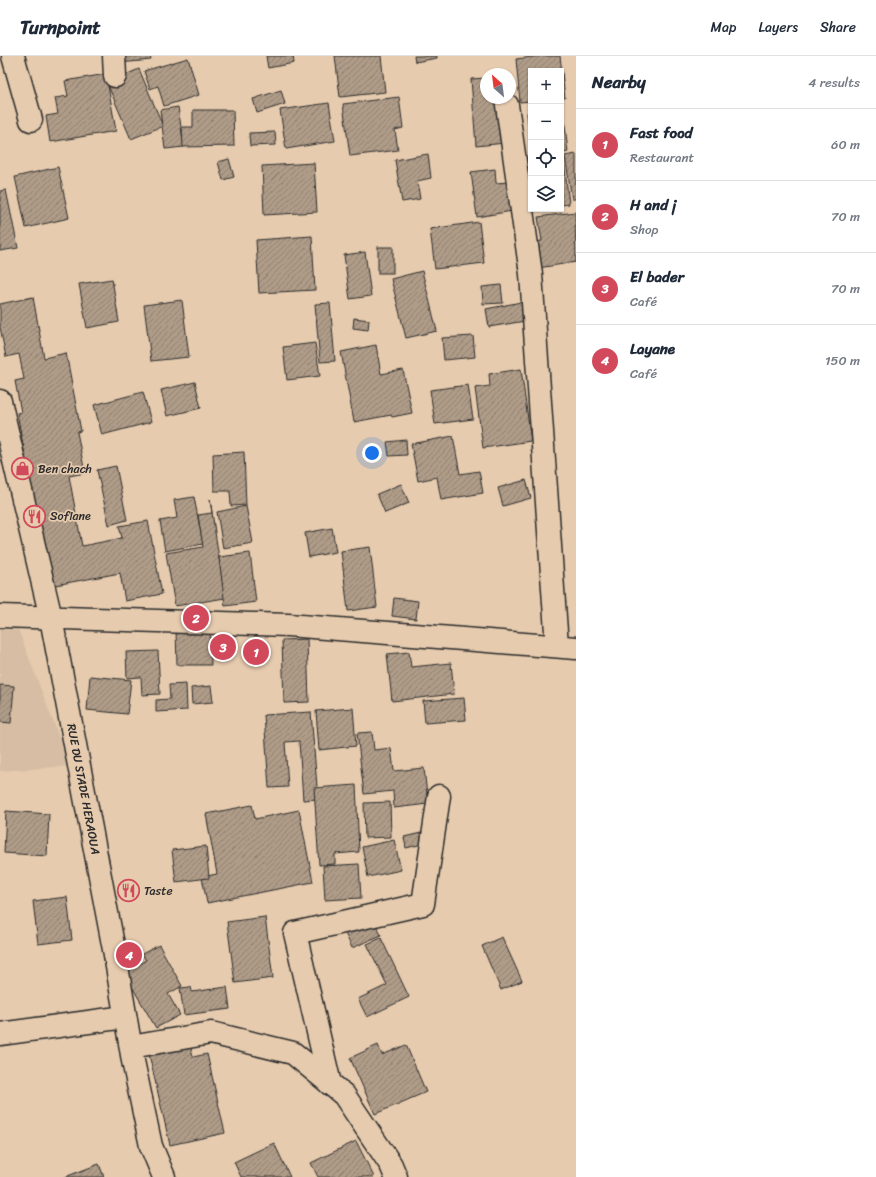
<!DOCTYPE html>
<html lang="en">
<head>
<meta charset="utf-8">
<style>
  body { margin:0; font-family:Sriracha,sans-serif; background:#f6f6f7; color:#1f2937 }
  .controls { position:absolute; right:12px; top:12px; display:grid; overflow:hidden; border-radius:0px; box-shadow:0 1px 3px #0004 }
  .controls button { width:36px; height:36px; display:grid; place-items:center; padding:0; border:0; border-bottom:1px solid #e0e1e3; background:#fff; color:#1f2937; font:20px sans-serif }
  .compass { position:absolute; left:480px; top:12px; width:36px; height:36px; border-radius:50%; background:#fff; box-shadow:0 1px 3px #0004; rotate:332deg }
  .you { position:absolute; left:372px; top:397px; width:14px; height:14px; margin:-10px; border:3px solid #fff; border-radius:50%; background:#1a73e8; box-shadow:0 0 0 6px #1a73e833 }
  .badge { display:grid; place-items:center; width:26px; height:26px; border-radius:50%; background:#d1495b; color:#fff; font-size:13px; font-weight:700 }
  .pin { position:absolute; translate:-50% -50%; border:2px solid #fff; box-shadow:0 1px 4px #0006 }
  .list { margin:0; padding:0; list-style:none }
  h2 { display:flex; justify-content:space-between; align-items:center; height:52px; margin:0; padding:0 16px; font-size:17px }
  h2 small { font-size:13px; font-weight:400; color:#747a83 }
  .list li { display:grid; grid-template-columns:26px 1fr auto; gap:12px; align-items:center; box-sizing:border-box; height:72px; padding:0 16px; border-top:1px solid #e0e1e3 }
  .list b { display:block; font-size:15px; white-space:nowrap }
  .list p { margin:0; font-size:13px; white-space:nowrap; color:#747a83 }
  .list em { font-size:13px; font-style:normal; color:#747a83 }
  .icon { flex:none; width:22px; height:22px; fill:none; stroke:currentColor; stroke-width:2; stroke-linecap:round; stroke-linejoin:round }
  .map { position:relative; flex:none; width:576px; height:1121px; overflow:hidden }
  header { display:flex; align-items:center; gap:24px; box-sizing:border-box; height:56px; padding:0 20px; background:#fff; border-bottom:1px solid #e0e1e3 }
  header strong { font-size:19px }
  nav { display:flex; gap:22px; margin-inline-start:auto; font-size:14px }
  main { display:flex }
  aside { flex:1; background:#fff }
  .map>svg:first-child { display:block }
  .built { fill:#d6bda3 }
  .building { fill:url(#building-hatch); stroke:#2b2b2b }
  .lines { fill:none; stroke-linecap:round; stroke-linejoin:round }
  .minor-casing { stroke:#2b2b2b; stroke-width:25 }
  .tertiary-casing { stroke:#2b2b2b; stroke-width:25 }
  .minor { stroke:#e6cbae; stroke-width:22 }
  .tertiary { stroke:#e6cbae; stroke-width:22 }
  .labels { text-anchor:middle; stroke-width:3.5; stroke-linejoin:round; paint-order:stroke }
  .poi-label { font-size:12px; fill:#2b2b2b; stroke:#e6cbae; text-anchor:start }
  .street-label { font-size:12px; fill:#2b2b2b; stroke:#e6cbae }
</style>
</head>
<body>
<header>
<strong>Turnpoint</strong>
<nav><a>Map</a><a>Layers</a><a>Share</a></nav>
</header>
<main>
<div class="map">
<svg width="576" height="1121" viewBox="0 0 576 1121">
  <defs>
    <pattern id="building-hatch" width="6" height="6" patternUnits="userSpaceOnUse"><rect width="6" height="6" fill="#af9c88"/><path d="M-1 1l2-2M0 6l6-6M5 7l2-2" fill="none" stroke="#8f7f6f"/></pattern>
  </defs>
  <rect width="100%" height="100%" fill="#e6cbae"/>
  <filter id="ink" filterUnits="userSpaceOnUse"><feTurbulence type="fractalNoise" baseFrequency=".025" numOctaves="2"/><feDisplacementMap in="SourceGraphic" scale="8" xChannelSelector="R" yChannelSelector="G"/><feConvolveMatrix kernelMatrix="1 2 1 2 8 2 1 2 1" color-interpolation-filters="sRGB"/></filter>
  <g filter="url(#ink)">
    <path class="built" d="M18 573 70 710 0 715V574Z"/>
    <g class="building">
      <path d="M118 0H150L151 4 119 7Z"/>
      <path d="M266 0H293L294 7 268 12Z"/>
      <path d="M335 0H381L385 36 340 41Z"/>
      <path d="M414 0H437V2L415 6Z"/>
      <path d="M541 0H560L565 42H561V15H531V45L520 46 516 3Z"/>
      <path d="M188 2 199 39 164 50 158 30 150 33 144 15Z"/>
      <path d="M139 13 163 70 131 83 107 27Z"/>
      <path d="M106 18 116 75 50 86 46 60 58 58 55 42 68 40 65 25Z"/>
      <path d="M486 22V42H502L505 87 476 90 471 23Z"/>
      <path d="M281 34 285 48 257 57 253 43Z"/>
      <path d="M399 41 403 72 395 74 398 94 350 100 343 48Z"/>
      <path d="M329 47 335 85 286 93 280 54Z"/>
      <path d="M178 51 184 91 165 93 160 54Z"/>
      <path d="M561 52H563L568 96 563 97 569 148 561 149Z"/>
      <path d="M193 54H233L234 90 183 91 182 71H193Z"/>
      <path d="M531 56V87L527 57Z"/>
      <path d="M275 76 276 89 250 90 249 77Z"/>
      <path d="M428 98 431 122 417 125 420 143 402 146 395 104Z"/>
      <path d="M576 98V143H572L565 100Z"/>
      <path d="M229 103 234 121 223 124 218 106Z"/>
      <path d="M524 103H531V153H534H531Z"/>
      <path d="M314 107 317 156 264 159 262 110Z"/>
      <path d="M58 111 69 162 26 172 15 121Z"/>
      <path d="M495 113 496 127 508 126 512 155 477 161 471 116Z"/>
      <path d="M6 134 18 192 0 195V135Z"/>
      <path d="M575 156 576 206 538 212 534 186 542 185 538 161Z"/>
      <path d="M479 166 484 207 435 213 430 173Z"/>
      <path d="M312 180 315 234 259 237 256 184Z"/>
      <rect x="378" y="191" width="15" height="26"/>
      <path d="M365 196 371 240 350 243 344 199Z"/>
      <path d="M422 215 437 275 406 282 391 223Z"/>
      <path d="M112 223 119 266 87 272 79 228Z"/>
      <path d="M501 229 503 247 483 248 482 231Z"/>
      <path d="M33 241 44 302 66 297 81 375 77 376 85 417 69 420 82 490 122 482 119 470 148 465 162 538 125 545 120 517 50 530 17 357 21 356 15 325 24 323 19 298 6 301 0 271V248Z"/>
      <path d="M182 244 189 301 151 305 144 249Z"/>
      <path d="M521 246 525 265 489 271 486 253Z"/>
      <path d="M330 247 335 305 320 306 315 248Z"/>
      <path d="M354 262 369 264 368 274 353 272Z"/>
      <path d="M473 280 475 301 444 304 442 282Z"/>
      <path d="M315 287 320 320 287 324 283 291Z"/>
      <path d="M376 289 381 318 403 314 412 357 392 361 391 359 354 366 341 296Z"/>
      <path d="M521 313 531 385 483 392 475 332 490 330 489 318Z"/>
      <path d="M195 326 201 352 167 360 161 334Z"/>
      <path d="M468 329 473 363 435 368 430 334Z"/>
      <path d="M143 336 151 366 102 379 94 349Z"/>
      <path d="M453 380 460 418 479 415 483 437 441 444 437 421 418 425 411 388Z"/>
      <path d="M406 384 407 399 389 400 387 386Z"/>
      <path d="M244 396 246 449 231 450 230 435H214L213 398Z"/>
      <path d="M116 410 127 464 109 469 97 414Z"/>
      <path d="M526 424 531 442 503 450 498 432Z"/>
      <path d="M401 428 409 447 385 457 377 438Z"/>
      <path d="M194 441 203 488 165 495 160 465 177 462 174 444Z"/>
      <path d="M210 443 225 542 175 550 166 497 203 491 198 459 212 457Z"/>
      <path d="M246 450 253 487 223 492 217 456Z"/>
      <path d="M332 472 336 496 309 501 305 477Z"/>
      <path d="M370 491 377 551 348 555 341 495Z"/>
      <path d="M250 497 256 546 225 550 219 501Z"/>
      <path d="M394 542 418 545 416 563 392 560Z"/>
      <path d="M210 574 211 609H177L176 575Z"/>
      <path d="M307 583 309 646 284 647 282 584Z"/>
      <path d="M158 595 160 638 142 639 141 621 127 622 126 596Z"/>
      <path d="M409 596 411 611 451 607 454 638 392 645 387 598Z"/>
      <path d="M90 620 131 624 127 658 87 654Z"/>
      <path d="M186 628 187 654 156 656V644L170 643 169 629Z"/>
      <path d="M0 629 14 630 11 667 0 666Z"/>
      <path d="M211 630 213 646 192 648 191 632Z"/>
      <path d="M464 642 466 664 425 667 423 645Z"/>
      <path d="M353 652 356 690 319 694 316 655Z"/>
      <path d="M311 656 318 743 303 744 299 685 285 686 288 731 269 732 264 659Z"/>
      <path d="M372 676 374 694 391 692 394 715 424 712 428 748 394 752 393 735 364 738 357 677Z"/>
      <path d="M356 729 359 796 335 798V808L319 809 314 732Z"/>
      <path d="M390 746 391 781 365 782 364 747Z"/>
      <path d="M252 749 255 763 299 754 313 826 207 847 202 821 217 818 206 758Z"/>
      <path d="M6 755 49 758 47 800 4 797Z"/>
      <path d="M421 777 423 788 406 792 404 781Z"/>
      <path d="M394 784 401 814 368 821 362 791Z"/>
      <path d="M206 790 209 822 176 826 172 794Z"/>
      <path d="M359 808 361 842 325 844 323 810Z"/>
      <path d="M67 841 72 884 38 888 33 845Z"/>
      <path d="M265 861 273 922 235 927 227 866Z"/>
      <path d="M373 862 381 879 352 892 344 875Z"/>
      <path d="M502 881 522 925 501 934 482 890Z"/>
      <path d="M381 882 409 941 367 961 358 943 387 929 367 888Z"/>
      <path d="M159 889 182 930 168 938 180 959 156 972 124 917 146 904 142 898Z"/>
      <path d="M191 931 192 936 227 931 230 953 184 959 180 932Z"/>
      <path d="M189 984 193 1001 207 998 225 1077 170 1089 148 994Z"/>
      <path d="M378 989 382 999 406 989 426 1036 375 1058 350 1002Z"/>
      <path d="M356 1085 374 1121H318L311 1107Z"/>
      <path d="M274 1087 290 1121H241L234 1106Z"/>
      <path d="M99 1108 104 1121H65Z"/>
    </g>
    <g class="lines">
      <defs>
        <g id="minor">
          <path d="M13 0 31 64"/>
          <path d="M114 0 115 20"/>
          <path d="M507 49 531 218 557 590"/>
          <path d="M0 978 125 961"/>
          <path d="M131 991 211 977 293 997 344 1039 391 1109 396 1121"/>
          <path d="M330 1028 295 877 423 848 439 740"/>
        </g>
        <g id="tertiary">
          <path id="s1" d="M0 345 51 562 115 899 133 1005 151 1090 164 1121"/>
          <path d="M0 560 288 569 576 592"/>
        </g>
      </defs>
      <use href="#minor" class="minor-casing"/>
      <use href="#tertiary" class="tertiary-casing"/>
      <use href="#minor" class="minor"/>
      <use href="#tertiary" class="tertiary"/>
    </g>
  </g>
  <defs>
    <symbol id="shop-ring" viewBox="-11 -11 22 22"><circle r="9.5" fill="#e6cbae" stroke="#d1495b" stroke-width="1.5"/><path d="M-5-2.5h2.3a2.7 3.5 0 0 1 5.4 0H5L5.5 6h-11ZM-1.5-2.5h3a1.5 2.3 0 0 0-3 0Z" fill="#d1495b"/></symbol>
    <symbol id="restaurant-ring" viewBox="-11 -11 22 22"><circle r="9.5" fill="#e6cbae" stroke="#d1495b" stroke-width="1.5"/><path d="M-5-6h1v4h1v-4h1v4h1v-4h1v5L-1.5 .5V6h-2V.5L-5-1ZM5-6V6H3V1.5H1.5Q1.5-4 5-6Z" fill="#d1495b"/></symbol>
  </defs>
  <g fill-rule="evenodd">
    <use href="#shop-ring" x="10" y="400" width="25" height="25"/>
    <use href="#restaurant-ring" x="22" y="448" width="25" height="25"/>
    <use href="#restaurant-ring" x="116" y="822" width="25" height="25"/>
  </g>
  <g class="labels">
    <g class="poi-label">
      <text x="38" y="417">Ben chach</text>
      <text x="50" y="464">Sofiane</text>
      <text x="144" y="839">Taste</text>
    </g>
    <g class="street-label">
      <text dy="4" stroke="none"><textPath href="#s1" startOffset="397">RUE DU STADE HERAOUA</textPath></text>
    </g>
  </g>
</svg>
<div class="controls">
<button>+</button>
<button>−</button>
<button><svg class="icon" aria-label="locate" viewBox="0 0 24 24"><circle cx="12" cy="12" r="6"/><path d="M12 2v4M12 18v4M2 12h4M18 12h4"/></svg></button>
<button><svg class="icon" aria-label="layers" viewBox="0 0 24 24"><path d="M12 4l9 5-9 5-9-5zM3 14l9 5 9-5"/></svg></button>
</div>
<svg class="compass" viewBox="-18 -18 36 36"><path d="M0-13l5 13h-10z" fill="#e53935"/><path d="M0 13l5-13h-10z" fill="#747a83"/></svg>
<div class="you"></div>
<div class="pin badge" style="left:256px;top:596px">1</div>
<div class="pin badge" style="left:196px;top:562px">2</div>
<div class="pin badge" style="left:223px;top:591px">3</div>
<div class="pin badge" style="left:129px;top:899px">4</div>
</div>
<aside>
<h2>Nearby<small>4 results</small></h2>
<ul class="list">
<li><span class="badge">1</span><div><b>Fast food</b><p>Restaurant</p></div><em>60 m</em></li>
<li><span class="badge">2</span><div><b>H and j</b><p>Shop</p></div><em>70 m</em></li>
<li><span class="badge">3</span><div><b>El bader</b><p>Café</p></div><em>70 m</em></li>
<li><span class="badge">4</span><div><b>Layane</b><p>Café</p></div><em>150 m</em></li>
</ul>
</aside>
</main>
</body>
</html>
